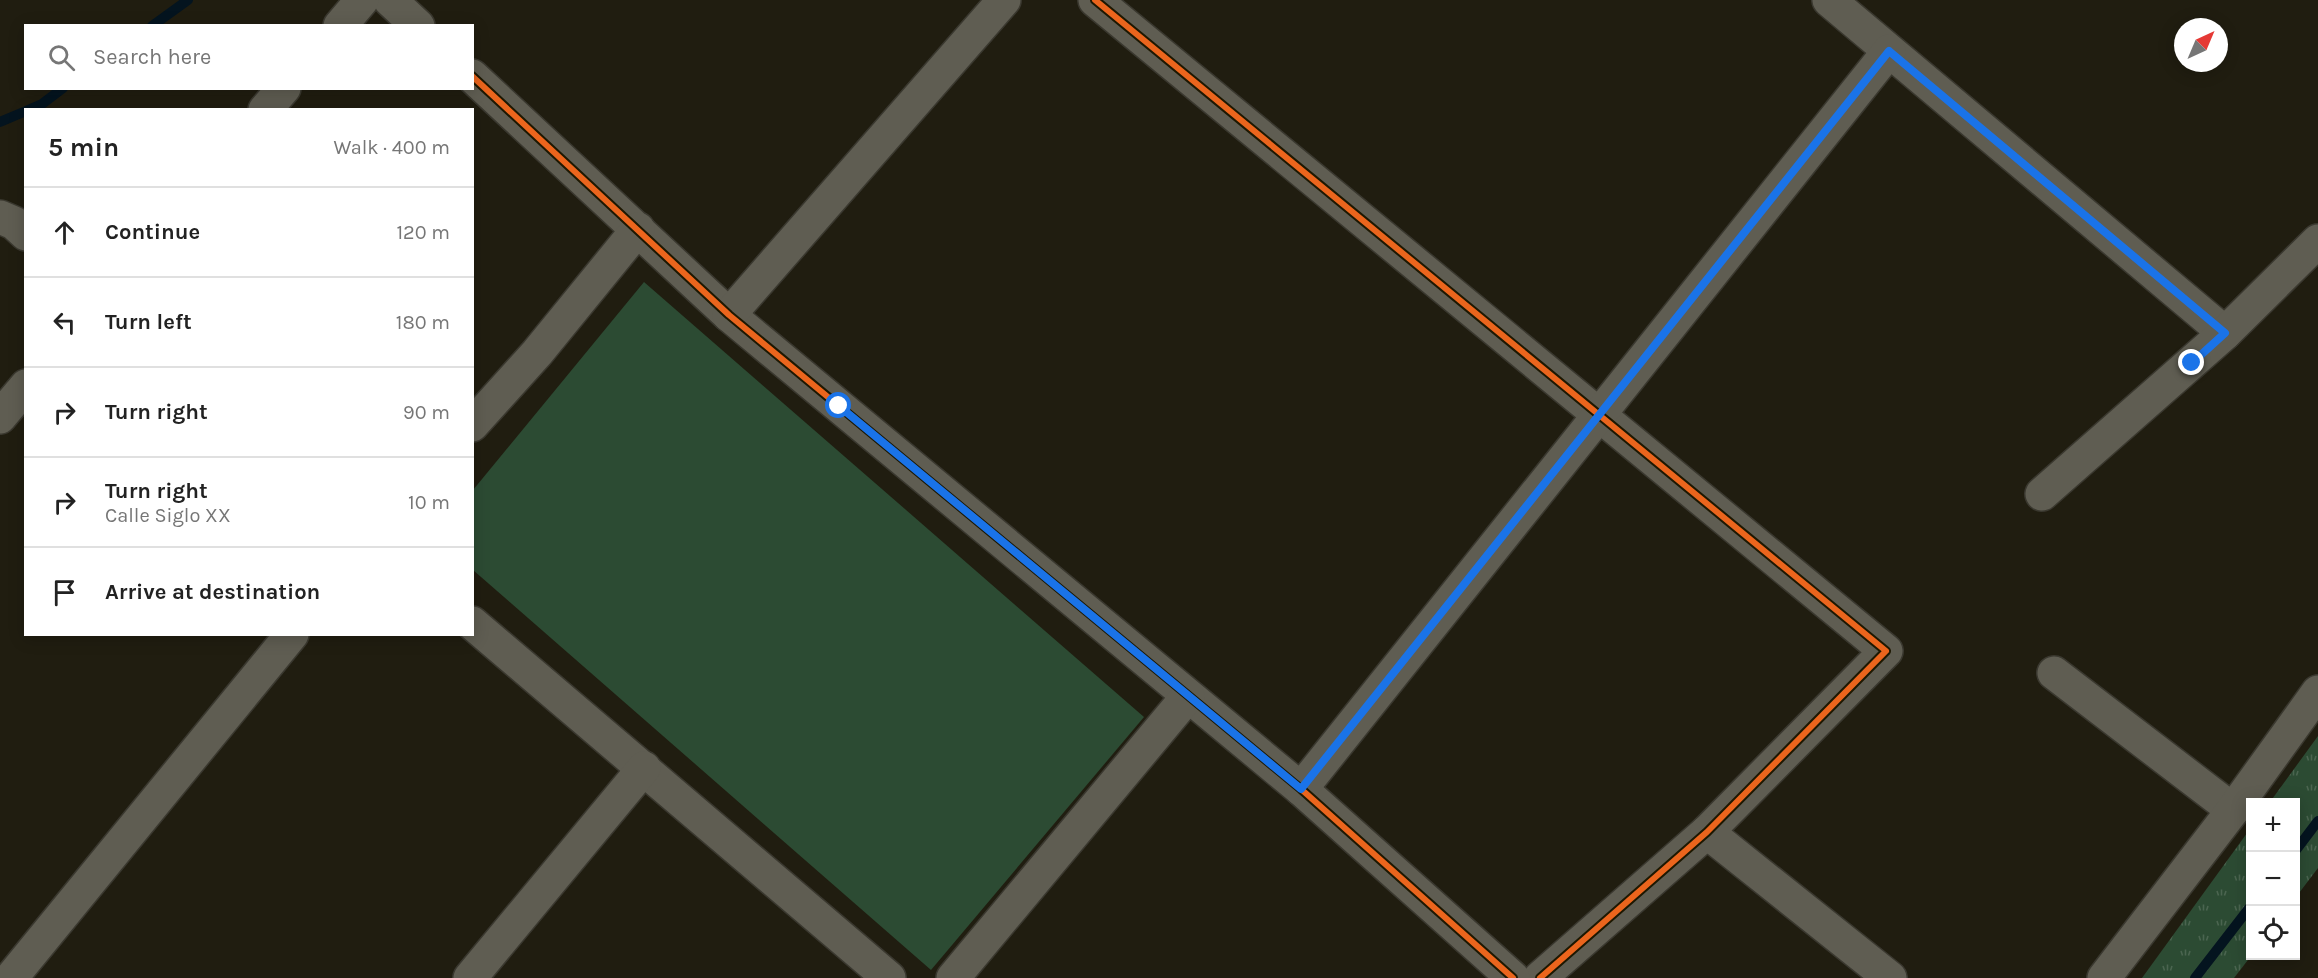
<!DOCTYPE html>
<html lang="en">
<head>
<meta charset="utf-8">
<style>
  body { margin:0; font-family:Karla,sans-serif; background:#f6f6f6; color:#222 }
  .controls { position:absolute; right:18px; bottom:18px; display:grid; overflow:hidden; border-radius:0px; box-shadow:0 3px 15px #0003 }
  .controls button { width:54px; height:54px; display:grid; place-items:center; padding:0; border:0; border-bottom:2px solid #e0e0e0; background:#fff; color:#222; font:30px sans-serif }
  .compass { position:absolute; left:2174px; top:18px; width:54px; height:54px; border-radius:50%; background:#fff; box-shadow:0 3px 15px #0003; rotate:44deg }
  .stop { position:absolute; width:18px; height:18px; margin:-14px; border:4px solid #1a73e8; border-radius:50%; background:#fff }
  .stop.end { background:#1a73e8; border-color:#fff; box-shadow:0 2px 6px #0008 }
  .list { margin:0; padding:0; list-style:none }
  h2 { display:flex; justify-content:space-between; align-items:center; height:78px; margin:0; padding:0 24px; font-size:26px }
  h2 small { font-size:20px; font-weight:400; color:#767676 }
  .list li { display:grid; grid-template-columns:39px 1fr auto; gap:18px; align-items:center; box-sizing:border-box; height:90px; padding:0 24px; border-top:2px solid #e0e0e0 }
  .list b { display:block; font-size:22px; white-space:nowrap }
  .list p { margin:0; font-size:20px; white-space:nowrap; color:#767676 }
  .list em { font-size:20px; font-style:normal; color:#767676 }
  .icon { flex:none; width:33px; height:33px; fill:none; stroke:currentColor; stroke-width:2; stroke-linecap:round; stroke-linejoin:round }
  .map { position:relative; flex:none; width:2318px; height:978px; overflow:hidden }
  .search { position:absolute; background:#fff; box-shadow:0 3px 15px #0003; left:24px; top:24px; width:450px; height:66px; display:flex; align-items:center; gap:15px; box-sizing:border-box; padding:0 21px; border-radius:0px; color:#767676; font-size:22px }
  .panel { position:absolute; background:#fff; box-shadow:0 3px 15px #0003; left:24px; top:108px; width:450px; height:528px; border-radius:0px }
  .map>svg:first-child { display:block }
  .grass { fill:url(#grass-tufts) }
  .park { fill:#2c4b33 }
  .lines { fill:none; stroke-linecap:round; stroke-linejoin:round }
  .stream { stroke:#04141f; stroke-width:10 }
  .minor-casing { stroke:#3a382f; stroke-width:36 }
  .minor { stroke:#5f5d52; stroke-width:33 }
  .cycleway-casing { stroke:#1d1802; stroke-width:10 }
  .cycleway { stroke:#eb651d; stroke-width:6 }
  .route { stroke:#1a73e8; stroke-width:8 }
</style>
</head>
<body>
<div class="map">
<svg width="2318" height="978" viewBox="0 0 2318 978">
  <defs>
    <pattern id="grass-tufts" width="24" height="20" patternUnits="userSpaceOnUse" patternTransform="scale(1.5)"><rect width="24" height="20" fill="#2c4b33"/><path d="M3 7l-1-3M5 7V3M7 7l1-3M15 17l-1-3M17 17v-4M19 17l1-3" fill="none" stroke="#4b6550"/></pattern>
  </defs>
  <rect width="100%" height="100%" fill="#201d10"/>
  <g class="grass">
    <path d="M2318 736V868L2296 897V802H2270Z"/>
    <path d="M2250 829 2251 956 2234 978H2142Z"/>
  </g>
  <path class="park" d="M644 282 1144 717 931 970 473 570V490Z"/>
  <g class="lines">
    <g class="stream">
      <path d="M152 26 188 0"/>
      <path d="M28 110 42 104 63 88"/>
      <path d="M0 122 26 111"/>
      <path d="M2296 850 2318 821"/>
      <path d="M2195 978 2250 907"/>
    </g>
    <defs>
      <g id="minor">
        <path d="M390 0 418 26"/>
        <path d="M1095 0 1886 651 1707 832 1540 978"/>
        <path d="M1829 0 2225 333"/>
        <path d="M340 26 362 0"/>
        <path d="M472 76 729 315 1301 789 1513 978"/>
        <path d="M265 110 284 88"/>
        <path d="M0 217 14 223 26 234"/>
        <path d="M729 315 1004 0"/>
        <path d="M0 417 26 386"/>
        <path d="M472 425 537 353 638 229"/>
        <path d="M2042 494 2225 333 2318 241"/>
        <path d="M472 623 889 978"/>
        <path d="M2054 673 2233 810"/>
        <path d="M1301 789 1889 51"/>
        <path d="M1707 832 1890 978"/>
        <path d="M11 978 292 634"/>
        <path d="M470 978 644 768"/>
        <path d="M953 978 1188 696"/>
        <path d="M2104 978 2233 810 2318 692"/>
      </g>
    </defs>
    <use href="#minor" class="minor-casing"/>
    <use href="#minor" class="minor"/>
    <defs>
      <g id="cycleway">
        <path d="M1095 0 1886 651 1707 832 1540 978"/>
        <path d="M472 76 729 315 1301 789 1513 978"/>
      </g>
    </defs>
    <use href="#cycleway" class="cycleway-casing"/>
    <use href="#cycleway" class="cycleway"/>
  </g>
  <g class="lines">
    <path class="route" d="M839 406 1301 789 1889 51 2225 333 2192 363"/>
  </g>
</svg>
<div class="controls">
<button>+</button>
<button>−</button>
<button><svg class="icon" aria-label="locate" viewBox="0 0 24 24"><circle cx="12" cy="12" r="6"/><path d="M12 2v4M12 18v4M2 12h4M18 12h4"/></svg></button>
</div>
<svg class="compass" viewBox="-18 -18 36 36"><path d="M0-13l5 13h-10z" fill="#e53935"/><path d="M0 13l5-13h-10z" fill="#767676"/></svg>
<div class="stop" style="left:839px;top:406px"></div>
<div class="stop end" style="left:2192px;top:363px"></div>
<div class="search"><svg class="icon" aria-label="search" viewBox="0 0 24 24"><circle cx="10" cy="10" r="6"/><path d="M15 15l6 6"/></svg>Search here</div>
<section class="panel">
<h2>5 min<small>Walk · 400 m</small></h2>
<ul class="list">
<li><svg class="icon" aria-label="ahead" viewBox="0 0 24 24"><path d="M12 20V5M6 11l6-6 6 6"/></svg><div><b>Continue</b></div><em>120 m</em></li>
<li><svg class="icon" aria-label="left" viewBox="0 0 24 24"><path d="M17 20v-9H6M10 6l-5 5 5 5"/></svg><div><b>Turn left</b></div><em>180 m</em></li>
<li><svg class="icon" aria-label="right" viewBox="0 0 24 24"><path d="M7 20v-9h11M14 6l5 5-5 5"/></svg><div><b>Turn right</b></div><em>90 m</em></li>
<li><svg class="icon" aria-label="right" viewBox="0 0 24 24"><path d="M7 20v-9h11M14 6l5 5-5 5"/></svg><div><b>Turn right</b><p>Calle Siglo XX</p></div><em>10 m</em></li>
<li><svg class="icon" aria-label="arrive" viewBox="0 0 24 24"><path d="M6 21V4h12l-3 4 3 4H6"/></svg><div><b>Arrive at destination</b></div></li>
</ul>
</section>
</div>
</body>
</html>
